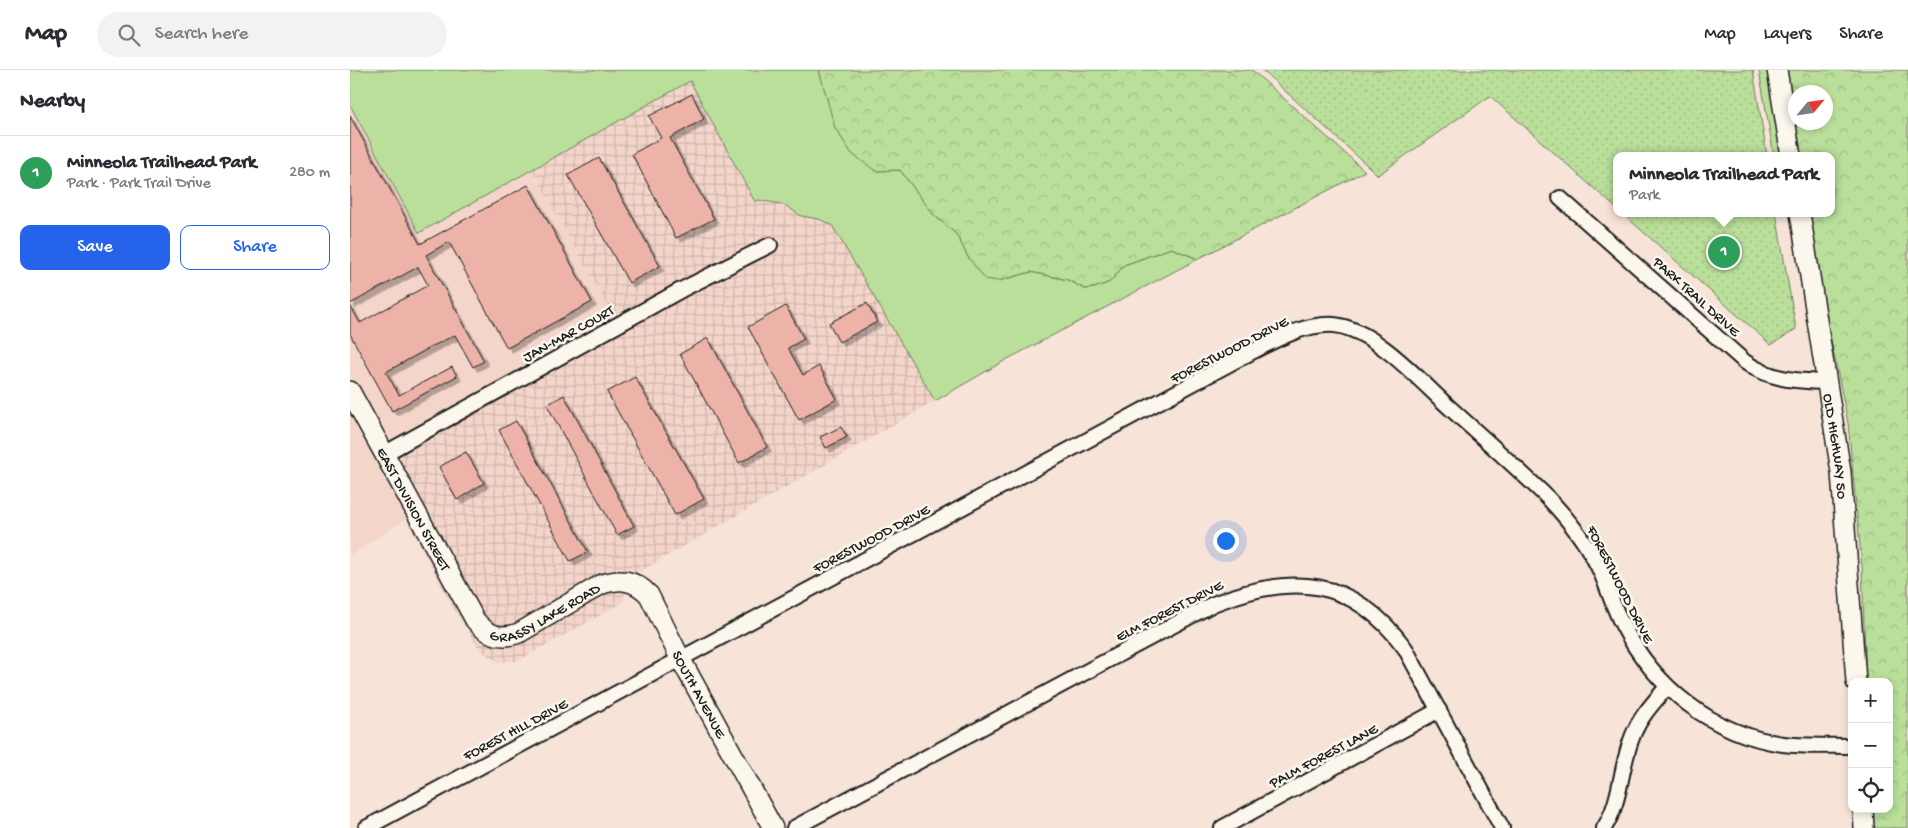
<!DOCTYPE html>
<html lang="en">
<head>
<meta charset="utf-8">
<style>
  body { margin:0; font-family:"Gochi Hand",sans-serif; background:#f2f2f3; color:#2b2b33 }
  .controls { position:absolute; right:15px; bottom:15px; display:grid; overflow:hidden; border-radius:10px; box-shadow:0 2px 8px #0003 }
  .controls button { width:45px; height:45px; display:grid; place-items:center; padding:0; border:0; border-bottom:1px solid #e1e1e2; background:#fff; color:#2b2b33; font:25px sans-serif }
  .compass { position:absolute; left:1438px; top:15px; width:45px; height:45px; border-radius:50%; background:#fff; box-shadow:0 2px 8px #0003; rotate:61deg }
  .you { position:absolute; left:875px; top:470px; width:18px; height:18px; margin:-12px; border:4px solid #fff; border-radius:50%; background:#1a73e8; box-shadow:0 0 0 8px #1a73e833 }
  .badge { display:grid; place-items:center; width:32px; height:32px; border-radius:50%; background:#2563eb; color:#fff; font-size:16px; font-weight:700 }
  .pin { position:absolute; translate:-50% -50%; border:2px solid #fff; box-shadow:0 1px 5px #0006 }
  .popup { position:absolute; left:1263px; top:82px; width:222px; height:65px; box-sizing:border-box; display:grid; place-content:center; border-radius:10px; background:#fff; filter:drop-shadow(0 1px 4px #0005); font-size:16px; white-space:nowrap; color:#7c7c81 }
  .popup b { font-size:19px; color:#2b2b33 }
  .popup::after { content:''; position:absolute; left:50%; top:100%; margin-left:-10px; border:10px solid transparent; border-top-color:#fff }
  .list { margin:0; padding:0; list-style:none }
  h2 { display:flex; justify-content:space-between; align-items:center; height:65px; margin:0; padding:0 20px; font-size:21px }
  h2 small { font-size:16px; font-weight:400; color:#7c7c81 }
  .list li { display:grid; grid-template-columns:32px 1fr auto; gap:15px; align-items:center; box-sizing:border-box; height:75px; padding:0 20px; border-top:1px solid #e1e1e2 }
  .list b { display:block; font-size:19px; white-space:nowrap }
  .list p { margin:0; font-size:16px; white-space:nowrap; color:#7c7c81 }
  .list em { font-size:16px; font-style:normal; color:#7c7c81 }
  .actions { display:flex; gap:10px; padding:15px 20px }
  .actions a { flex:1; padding:11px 0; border:1px solid #2563eb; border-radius:10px; text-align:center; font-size:18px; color:#2563eb }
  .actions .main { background:#2563eb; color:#fff }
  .icon { flex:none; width:28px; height:28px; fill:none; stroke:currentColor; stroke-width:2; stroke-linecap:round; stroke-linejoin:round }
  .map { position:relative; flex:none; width:1558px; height:758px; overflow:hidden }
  header { display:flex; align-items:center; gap:30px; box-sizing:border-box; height:70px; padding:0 25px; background:#fff; border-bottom:1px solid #e1e1e2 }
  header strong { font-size:24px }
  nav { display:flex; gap:28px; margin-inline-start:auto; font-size:18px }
  .search { width:350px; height:45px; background:#f2f2f3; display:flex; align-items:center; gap:12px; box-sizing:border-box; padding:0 18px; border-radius:28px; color:#7c7c81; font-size:19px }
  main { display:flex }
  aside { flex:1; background:#fff }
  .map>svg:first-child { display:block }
  .built { fill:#f4d5ca }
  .industrial { fill:url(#industrial-grid) }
  .grass { fill:#b9df9a; stroke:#6a7e5b }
  .forest { fill:url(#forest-crowns); stroke:#6a7e5b; fill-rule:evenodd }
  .park { fill:url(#park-dots); stroke:#6a7e5b }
  .building { fill:#edb3a8; stroke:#1c1c1c; filter:url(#shadow) }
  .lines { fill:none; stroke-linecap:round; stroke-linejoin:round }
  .street-casing { stroke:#1c1c1c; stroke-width:18 }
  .secondary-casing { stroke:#1c1c1c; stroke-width:22 }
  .street { stroke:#fbf7ec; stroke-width:14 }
  .secondary { stroke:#fbf7ec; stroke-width:19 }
  .labels { text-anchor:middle; stroke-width:5; stroke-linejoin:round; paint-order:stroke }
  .street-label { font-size:15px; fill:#1c1c1c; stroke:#fbf7ec }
</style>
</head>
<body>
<header>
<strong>Map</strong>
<div class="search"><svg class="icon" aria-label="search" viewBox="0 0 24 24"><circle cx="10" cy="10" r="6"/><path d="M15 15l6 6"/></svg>Search here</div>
<nav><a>Map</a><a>Layers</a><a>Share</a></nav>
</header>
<main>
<aside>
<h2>Nearby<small></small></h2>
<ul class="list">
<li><span class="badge" style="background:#2e9e5b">1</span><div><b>Minneola Trailhead Park</b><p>Park · Park Trail Drive</p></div><em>280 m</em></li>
</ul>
<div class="actions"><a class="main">Save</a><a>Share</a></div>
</aside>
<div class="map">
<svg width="1558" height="758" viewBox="0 0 1558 758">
  <defs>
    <pattern id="industrial-grid" width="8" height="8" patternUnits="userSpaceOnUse" patternTransform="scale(1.25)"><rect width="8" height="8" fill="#f4d5ca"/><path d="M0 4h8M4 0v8" fill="none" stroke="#d1b6ad"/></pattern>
    <pattern id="forest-crowns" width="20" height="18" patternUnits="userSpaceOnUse" patternTransform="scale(1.25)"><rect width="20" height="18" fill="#b9df9a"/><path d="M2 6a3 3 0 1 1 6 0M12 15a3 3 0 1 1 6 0" fill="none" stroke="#9ebf84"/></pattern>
    <pattern id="park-dots" width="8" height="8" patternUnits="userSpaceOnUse" patternTransform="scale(1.25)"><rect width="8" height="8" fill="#b9df9a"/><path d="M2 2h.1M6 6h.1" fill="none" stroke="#9ebf84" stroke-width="1.8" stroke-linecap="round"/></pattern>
    <filter id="shadow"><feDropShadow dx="4.5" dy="4.5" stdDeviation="0" flood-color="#0004"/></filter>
  </defs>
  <rect width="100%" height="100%" fill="#f7e3d8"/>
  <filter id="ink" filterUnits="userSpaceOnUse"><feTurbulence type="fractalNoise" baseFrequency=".02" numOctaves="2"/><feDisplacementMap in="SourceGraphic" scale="10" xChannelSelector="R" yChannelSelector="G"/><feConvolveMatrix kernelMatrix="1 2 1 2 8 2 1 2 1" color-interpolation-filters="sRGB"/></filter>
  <g filter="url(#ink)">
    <g class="built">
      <path d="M0 35 69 163 182 100 264 246 37 372 0 305Z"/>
      <path d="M0 337 56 449 0 486Z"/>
    </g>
    <g class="industrial">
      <path d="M340 11 405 132 409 130 435 135 451 146 469 149 482 155 585 331 284 505 166 557 150 560 135 551 45 386 334 226 430 178 424 166 327 214 38 374 37 372 263 246 182 100Z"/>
      <path d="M23 379 119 557 127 566 136 571 255 521 277 518 272 533 168 591 149 592 130 580 102 536 21 381Z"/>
    </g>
    <g class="grass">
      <path d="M0 0H469L526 101 550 100 584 145 607 165 618 187 648 211 681 202 718 210 735 219 744 218 760 212 774 195 821 178 848 189 654 291 585 331 482 155 469 149 451 146 435 135 409 130 405 132 340 11 69 163 0 35Z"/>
      <path d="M1409 0H1419L1433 86H1424Z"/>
    </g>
    <g class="forest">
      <path d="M469 0H902L1015 101 848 189 821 178 774 195 760 212 744 218 735 219 718 210 681 202 648 211 635 209 618 187 607 165 584 145 550 100 526 101 502 84 485 58Z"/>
      <path d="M1435 0H1558V758H1522L1521 739H1539V612H1516L1512 496 1498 353 1470 216 1458 143H1482V86H1449ZM1446 22H1476V52H1446Z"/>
    </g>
    <g class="park">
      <path d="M912 0H1403L1417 86H1266V138L1140 26 1028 105Z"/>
      <path d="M1272 143H1426L1446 259 1421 275Z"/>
    </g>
    <g class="building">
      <path d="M342 24 354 49 320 68 364 149 326 168 282 84 311 68 299 46Z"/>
      <path d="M0 46 70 174 178 115 242 232 157 278 99 172 76 185 134 291 123 297 105 265 81 277 36 302 49 325 102 297 107 306 42 341 0 264V235L10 253 78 215 68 197 0 234Z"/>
      <path d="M249 88 310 196 279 213 218 105Z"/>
      <path d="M517 233 527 252 489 272 479 253Z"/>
      <path d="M436 236 454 269 438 278 453 305 469 296 487 329 449 350 398 257Z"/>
      <path d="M358 268 417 377 389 393 330 284Z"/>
      <path d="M285 307 354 429 325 445 257 322Z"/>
      <path d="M214 325 284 456 267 465 197 335Z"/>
      <path d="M166 351 238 482 220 491 149 360Z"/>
      <path d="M491 357 497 367 476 378 470 367Z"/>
      <path d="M116 382 134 413 107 430 89 397Z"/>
    </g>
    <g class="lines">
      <defs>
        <g id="street">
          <path d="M1210 128 1395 292C1421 310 1446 311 1477 312"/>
          <path d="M34 384 331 220 420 175"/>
          <path d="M16 758 892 287C920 273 952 253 984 255 1025 259 1071 312 1100 338 1133 368 1166 397 1198 428 1220 451 1239 475 1252 505 1259 521 1264 539 1272 554 1304 617 1362 664 1433 674 1456 677 1479 675 1502 676"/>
          <path d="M444 758 863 534C941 503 1002 506 1055 578L1152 758"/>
          <path d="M872 758 1089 640"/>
          <path d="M1254 758C1272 730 1270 696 1283 665 1290 647 1304 632 1316 618"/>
        </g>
        <g id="secondary">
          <path d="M1427 0 1441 86"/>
          <path id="s1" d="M1450 143 1491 402 1506 612"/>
          <path id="s2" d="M0 321 125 550C137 565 150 570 169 563L252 514C271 508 285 510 299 525L330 588 423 758"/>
          <path d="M1513 739 1514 758"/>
        </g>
      </defs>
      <use href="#street" class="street-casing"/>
      <use href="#secondary" class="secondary-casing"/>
      <use href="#street" class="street"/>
      <use href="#secondary" class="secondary"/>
    </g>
  </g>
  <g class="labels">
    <g class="street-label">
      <text transform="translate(1347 226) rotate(42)" y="5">PARK TRAIL DRIVE</text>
      <text transform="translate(218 263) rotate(-29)" y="5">JAN-MAR COURT</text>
      <text transform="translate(879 279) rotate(-27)" y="5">FORESTWOOD DRIVE</text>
      <text dy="5" stroke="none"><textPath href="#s1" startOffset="236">OLD HIGHWAY 50</textPath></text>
      <text dy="5" stroke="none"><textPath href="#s2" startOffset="134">EAST DIVISION STREET</textPath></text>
      <text transform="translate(521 468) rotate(-28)" y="5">FORESTWOOD DRIVE</text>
      <text transform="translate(1271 514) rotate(63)" y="5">FORESTWOOD DRIVE</text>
      <text dy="5" stroke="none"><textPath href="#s2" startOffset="342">GRASSY LAKE ROAD</textPath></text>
      <text transform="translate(819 540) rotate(-27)" y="5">ELM FOREST DRIVE</text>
      <text dy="5" stroke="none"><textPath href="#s2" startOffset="570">SOUTH AVENUE</textPath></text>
      <text transform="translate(165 659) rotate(-28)" y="5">FOREST HILL DRIVE</text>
      <text transform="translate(973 685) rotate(-28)" y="5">PALM FOREST LANE</text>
    </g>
  </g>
</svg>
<div class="controls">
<button>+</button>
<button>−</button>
<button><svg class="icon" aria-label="locate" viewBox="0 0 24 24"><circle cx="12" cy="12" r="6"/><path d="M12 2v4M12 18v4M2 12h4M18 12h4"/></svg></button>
</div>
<svg class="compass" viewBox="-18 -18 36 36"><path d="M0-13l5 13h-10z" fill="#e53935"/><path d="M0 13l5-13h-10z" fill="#7c7c81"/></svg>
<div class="you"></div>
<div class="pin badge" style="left:1374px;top:182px;background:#2e9e5b">1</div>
<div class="popup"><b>Minneola Trailhead Park</b>Park</div>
</div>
</main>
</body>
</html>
